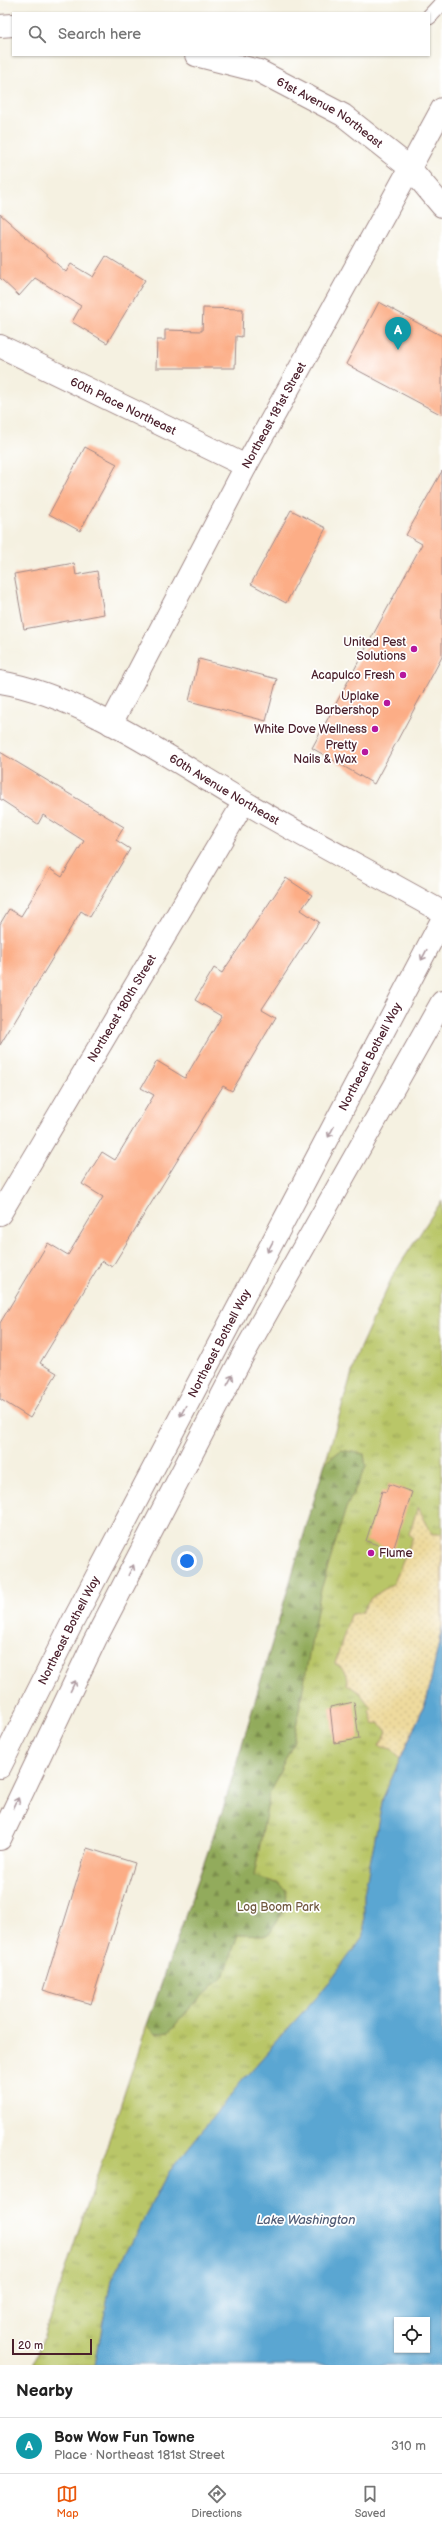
<!DOCTYPE html>
<html lang="en">
<head>
<meta charset="utf-8">
<style>
  body { margin:0; font-family:"Balsamiq Sans",sans-serif; background:#f6f6f6; color:#222 }
  .controls { position:absolute; right:12px; bottom:12px; display:grid; overflow:hidden; border-radius:0px; box-shadow:0 1px 3px #0004 }
  .controls button { width:36px; height:36px; display:grid; place-items:center; padding:0; border:0; border-bottom:1px solid #e0e0e0; background:#fff; color:#222; font:20px sans-serif }
  .scale { position:absolute; left:12px; bottom:10px; width:80px; box-sizing:border-box; padding-left:4px; border:2px solid #4a1f2b; border-top:0; font-size:11px; line-height:14px; white-space:nowrap; color:#4a1f2b; -webkit-text-stroke:3px #fff; paint-order:stroke }
  .you { position:absolute; left:187px; top:1561px; width:14px; height:14px; margin:-10px; border:3px solid #fff; border-radius:50%; background:#1a73e8; box-shadow:0 0 0 6px #1a73e833 }
  .badge { display:grid; place-items:center; width:26px; height:26px; border-radius:50%; background:#ea580c; color:#fff; font-size:13px; font-weight:700 }
  .pin { position:absolute; translate:-50% -33px; filter:drop-shadow(0 1px 2px #0008) }
  .pin::after { content:''; position:absolute; top:21px; width:14px; height:12px; background:inherit; clip-path:polygon(0 0,100% 0,50% 100%) }
  .list { margin:0; padding:0; list-style:none }
  h2 { display:flex; justify-content:space-between; align-items:center; height:52px; margin:0; padding:0 16px; font-size:17px }
  h2 small { font-size:13px; font-weight:400; color:#767676 }
  .list li { display:grid; grid-template-columns:26px 1fr auto; gap:12px; align-items:center; box-sizing:border-box; height:56px; padding:0 16px; border-top:1px solid #e0e0e0 }
  .list b { display:block; font-size:15px; white-space:nowrap }
  .list p { margin:0; font-size:13px; white-space:nowrap; color:#767676 }
  .list em { font-size:13px; font-style:normal; color:#767676 }
  .icon { flex:none; width:22px; height:22px; fill:none; stroke:currentColor; stroke-width:2; stroke-linecap:round; stroke-linejoin:round }
  .map { position:relative; flex:none; width:442px; height:2365px; overflow:hidden }
  .search { position:absolute; background:#fff; box-shadow:0 1px 3px #0004; left:12px; right:12px; top:12px; height:44px; display:flex; align-items:center; gap:10px; box-sizing:border-box; padding:0 14px; border-radius:0px; color:#767676; font-size:15px }
  .sheet { height:108px; background:#fff }
  nav { display:flex; justify-content:space-around; align-items:center; box-sizing:border-box; height:56px; border-top:1px solid #e0e0e0; background:#fff; font-size:11px; color:#767676 }
  nav a { display:grid; justify-items:center; gap:2px }
  nav .on { color:#ea580c }
  .map>svg:first-child { display:block }
  .grass { fill:url(#grass-tufts); stroke:#82724a }
  .forest { fill:url(#forest-firs); stroke:#6e6544 }
  .sand { fill:url(#sand-dots); stroke:#9c7c64 }
  .water { fill:#5aa6d2; stroke:#52627e; fill-rule:evenodd }
  .building { fill:#fcad86 }
  .lines { fill:none; stroke-linecap:round; stroke-linejoin:round }
  .service-casing { stroke:#a08886; stroke-width:17 }
  .minor-casing { stroke:#a08886; stroke-width:24 }
  .tertiary-casing { stroke:#a08886; stroke-width:24 }
  .secondary-casing { stroke:#a08886; stroke-width:24 }
  .primary-casing { stroke:#a08886; stroke-width:24 }
  .service { stroke:#fff; stroke-width:15 }
  .minor { stroke:#fff; stroke-width:22 }
  .tertiary { stroke:#fff; stroke-width:22 }
  .secondary { stroke:#fff; stroke-width:22 }
  .primary { stroke:#fff; stroke-width:22 }
  .oneway { stroke:#ae9aa0 }
  .poi-dot { fill:#b5179e; stroke:#fff; stroke-width:1.5 }
  .labels { text-anchor:middle; stroke-width:3.5; stroke-linejoin:round; paint-order:stroke }
  .street-label { font-size:12px; fill:#4a1f2b; stroke:#fff }
  .poi-label { font-size:12px; fill:#4a1f2b; stroke:#fff; text-anchor:end }
  .park-label { font-size:12px; fill:#715940; stroke:#fff }
  .water-label { font-size:13px; font-style:italic; fill:#515c76; stroke:#fff }
</style>
</head>
<body>
<div class="map">
<svg width="442" height="2365" viewBox="0 0 442 2365">
  <defs>
    <pattern id="grass-tufts" width="24" height="20" patternUnits="userSpaceOnUse"><rect width="24" height="20" fill="#b9c668"/><path d="M3 7l-1-3M5 7V3M7 7l1-3M15 17l-1-3M17 17v-4M19 17l1-3" fill="none" stroke="#98a056"/></pattern>
    <pattern id="forest-firs" width="22" height="20" patternUnits="userSpaceOnUse"><rect width="22" height="20" fill="#92ab5c"/><path d="M5 1l3.5 6h-7zM16 11l3.5 6h-7z" fill="#798b4c"/></pattern>
    <pattern id="sand-dots" width="8" height="8" patternUnits="userSpaceOnUse"><rect width="8" height="8" fill="#eeda9e"/><path d="M2 2h.1M6 6h.1" fill="none" stroke="#cebb88" stroke-width="1.8" stroke-linecap="round"/></pattern>
  </defs>
  <rect width="100%" height="100%" fill="#fff"/>
  <filter id="ink" filterUnits="userSpaceOnUse"><feTurbulence type="fractalNoise" baseFrequency=".025" numOctaves="2"/><feDisplacementMap in="SourceGraphic" scale="8" xChannelSelector="R" yChannelSelector="G"/><feConvolveMatrix kernelMatrix="1 2 1 2 8 2 1 2 1" color-interpolation-filters="sRGB"/></filter>
  <filter id="wash" filterUnits="userSpaceOnUse"><feTurbulence type="fractalNoise" baseFrequency=".012" numOctaves="4" result="noise"/><feDisplacementMap in="SourceGraphic" scale="16" xChannelSelector="R" yChannelSelector="G"/><feGaussianBlur stdDeviation="0.9" result="paint"/><feColorMatrix in="noise" values="0 0 0 0 0 0 0 0 0 0 0 0 0 0 0 0 0 1.4 0 .05"/><feComposite in="paint" operator="in"/></filter>
  <g filter="url(#wash)">
    <rect width="100%" height="100%" fill="#f5f1e1"/>
    <path class="grass" d="M442 1200V1626L427 1699 383 1798 364 1894V1935L332 1979 241 2082 169 2172 111 2280 95 2365H34L147 2025 224 1806 358 1352 393 1275Z"/>
    <path class="forest" d="M341 1450 364 1454 366 1467 346 1508 320 1593 293 1744 270 1792 254 1876 277 1883 286 1890 287 1906 268 1935 238 1934 225 1974 190 2008 169 2032 156 2034 147 2025 224 1806 325 1463Z"/>
    <path class="sand" d="M418 1507 432 1534H442V1626L436 1659 427 1699 400 1759 392 1749 379 1746 387 1732 380 1723 373 1724 369 1710 372 1709 360 1693 347 1684C347 1674 345 1669 335 1664L350 1615 362 1612 371 1598 394 1583 413 1537 409 1534Z"/>
    <path class="water" d="M442 1627V2365H95L111 2280 169 2172 241 2082 332 1979 364 1935V1894L383 1798 427 1699ZM397 2320H427V2350H397Z"/>
    <g id="blocks">
      <g class="building">
        <path d="M0 214 66 272 71 264 93 277 106 256 145 280 107 343 72 322 81 306 35 278 19 296 0 278Z"/>
        <path d="M379 302 442 336V415L346 364Z"/>
        <path d="M203 308 243 309 242 337 236 336 235 368H156L157 340H165V330L202 331Z"/>
        <path d="M85 447 117 464 80 531 49 514Z"/>
        <path d="M442 471V657L374 784 312 748 422 544 406 535Z"/>
        <path d="M291 510 326 528 286 603 251 584Z"/>
        <path d="M74 563 76 575 97 571 104 614 24 629 14 574Z"/>
        <path d="M199 659 277 679 266 721 189 701Z"/>
        <path d="M0 752 124 827 116 840 130 849 90 917 81 911 0 1045V924L9 909 21 916 50 869 62 877 84 841 43 815 38 824 0 799Z"/>
        <path d="M286 878 312 895 301 910 319 922 262 1009 276 1017 232 1091 223 1086 112 1267 102 1261 40 1363 57 1373 30 1418 0 1399V1323L48 1243 68 1255 103 1197 82 1184 102 1152 115 1160 154 1095 141 1088 157 1061 185 1078 222 1016 195 1000 214 968 222 973Z"/>
        <path d="M389 1484 412 1492 393 1550 366 1541 382 1491 386 1492Z"/>
        <path d="M354 1702 359 1739 334 1743 330 1707Z"/>
        <path d="M87 1848 135 1863 91 2004 43 1990Z"/>
      </g>
    </g>
  </g>
  <g filter="url(#ink)">
    <use href="#blocks" fill-opacity="0" stroke="#a08886" stroke-width="1"/>
    <g class="lines">
      <defs>
        <path id="service" d="M429 17 442 3"/>
        <g id="minor">
          <path id="s1" d="M0 346 246 466"/>
          <path id="s2" d="M0 682C80 695 171 759 241 800 307 839 375 874 442 912"/>
          <path id="s3" d="M111 724 246 466 410 168"/>
          <path id="s4" d="M0 1214 244 802"/>
        </g>
        <path id="tertiary" d="M410 168 442 109"/>
        <g id="secondary">
          <path d="M0 26 13 25"/>
          <path id="s5" d="M196 55 259 71 343 115 410 168 442 206"/>
        </g>
        <g id="primary">
          <path id="s6" d="M0 1767 71 1625 442 920"/>
          <path d="M0 1839 95 1640 243 1355 442 1002"/>
        </g>
      </defs>
      <use href="#service" class="service-casing"/>
      <use href="#minor" class="minor-casing"/>
      <use href="#tertiary" class="tertiary-casing"/>
      <use href="#secondary" class="secondary-casing"/>
      <use href="#primary" class="primary-casing"/>
      <use href="#service" class="service"/>
      <use href="#minor" class="minor"/>
      <use href="#tertiary" class="tertiary"/>
      <use href="#secondary" class="secondary"/>
      <use href="#primary" class="primary"/>
    </g>
    <defs><path id="oneway-shaft" d="M-6 0H5M1.5-3L5.5 0L1.5 3" fill="none" stroke-width="1.6" stroke-linecap="round" stroke-linejoin="round"/></defs>
    <g class="oneway">
      <use href="#oneway-shaft" transform="translate(424 955) rotate(118)"/>
      <use href="#oneway-shaft" transform="translate(331 1132) rotate(118)"/>
      <use href="#oneway-shaft" transform="translate(270 1247) rotate(118)"/>
      <use href="#oneway-shaft" transform="translate(230 1380) rotate(-62)"/>
      <use href="#oneway-shaft" transform="translate(183 1411) rotate(118)"/>
      <use href="#oneway-shaft" transform="translate(131 1570) rotate(-63)"/>
      <use href="#oneway-shaft" transform="translate(73 1686) rotate(-64)"/>
      <use href="#oneway-shaft" transform="translate(16 1803) rotate(-65)"/>
    </g>
  </g>
  <g class="poi-dot">
    <circle cx="414" cy="649" r="4"/>
    <circle cx="403" cy="675" r="4"/>
    <circle cx="387" cy="703" r="4"/>
    <circle cx="375" cy="729" r="4"/>
    <circle cx="365" cy="752" r="4"/>
    <circle cx="371" cy="1553" r="4"/>
  </g>
  <g class="labels">
    <g class="street-label">
      <text dy="4" stroke="none"><textPath href="#s5" startOffset="147">61st Avenue Northeast</textPath></text>
      <text dy="4" stroke="none"><textPath href="#s1" startOffset="137">60th Place Northeast</textPath></text>
      <text dy="4" stroke="none"><textPath href="#s3" startOffset="349">Northeast 181st Street</textPath></text>
      <text dy="4" stroke="none"><textPath href="#s2" startOffset="250">60th Avenue Northeast</textPath></text>
      <text dy="4" stroke="none"><textPath href="#s4" startOffset="239">Northeast 180th Street</textPath></text>
      <text dy="4" stroke="none"><textPath href="#s6" startOffset="801">Northeast Bothell Way</textPath></text>
      <text dy="4" stroke="none"><textPath href="#s6" startOffset="477">Northeast Bothell Way</textPath></text>
      <text dy="4" stroke="none"><textPath href="#s6" startOffset="153">Northeast Bothell Way</textPath></text>
    </g>
    <g class="poi-label">
      <text x="406" y="646">United Pest<tspan x="406" dy="14">Solutions</tspan></text>
      <text x="395" y="679">Acapulco Fresh</text>
      <text x="379" y="700">Uplake<tspan x="379" dy="14">Barbershop</tspan></text>
      <text x="367" y="733">White Dove Wellness</text>
      <text x="357" y="749">Pretty<tspan x="357" dy="14">Nails &amp; Wax</tspan></text>
      <text x="379" y="1557" text-anchor="start">Flume</text>
    </g>
    <g class="park-label">
      <text x="278" y="1911">Log Boom Park</text>
    </g>
    <g class="water-label">
      <text x="306" y="2224">Lake Washington</text>
    </g>
  </g>
</svg>
<div class="controls">
<button><svg class="icon" aria-label="locate" viewBox="0 0 24 24"><circle cx="12" cy="12" r="6"/><path d="M12 2v4M12 18v4M2 12h4M18 12h4"/></svg></button>
</div>
<div class="scale">20 m</div>
<div class="you"></div>
<div class="pin badge" style="left:398px;top:350px;background:#0f9aa8">A</div>
<div class="search"><svg class="icon" aria-label="search" viewBox="0 0 24 24"><circle cx="10" cy="10" r="6"/><path d="M15 15l6 6"/></svg>Search here</div>
</div>
<section class="sheet">
<h2>Nearby<small></small></h2>
<ul class="list">
<li><span class="badge" style="background:#0f9aa8">A</span><div><b>Bow Wow Fun Towne</b><p>Place · Northeast 181st Street</p></div><em>310 m</em></li>
</ul>
</section>
<nav>
<a class="on"><svg class="icon" aria-label="map" viewBox="0 0 24 24"><path d="M3 6l6-2 6 2 6-2v14l-6 2-6-2-6 2zM9 4v14M15 6v14"/></svg>Map</a>
<a><svg class="icon" aria-label="directions" viewBox="0 0 24 24"><path d="M12 3l9 9-9 9-9-9zM9 14v-3h6M13 9l2 2-2 2"/></svg>Directions</a>
<a><svg class="icon" aria-label="saved" viewBox="0 0 24 24"><path d="M7 4h10v16l-5-4-5 4z"/></svg>Saved</a>
</nav>
</body>
</html>
